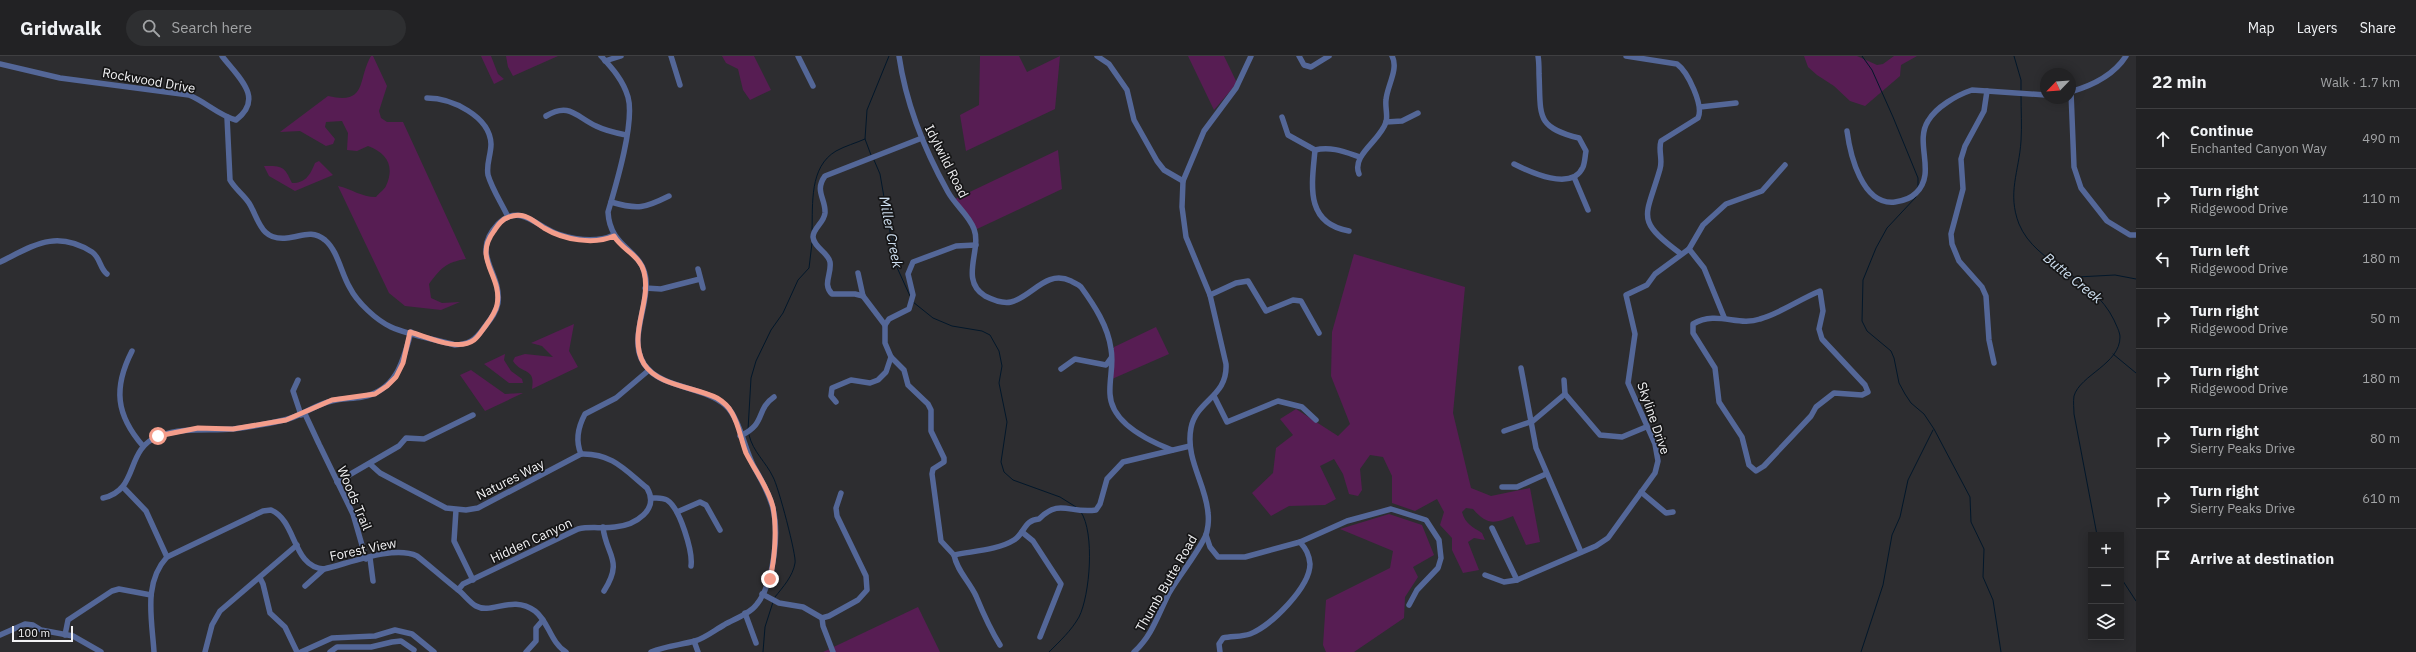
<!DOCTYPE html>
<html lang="en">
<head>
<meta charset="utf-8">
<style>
  body { margin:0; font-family:"IBM Plex Sans",sans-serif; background:#2e2f31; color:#f1f3f6 }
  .controls { position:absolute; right:12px; bottom:12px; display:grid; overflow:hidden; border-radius:0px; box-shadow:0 2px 10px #0003 }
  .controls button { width:36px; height:36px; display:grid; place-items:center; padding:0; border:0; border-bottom:1px solid #3f3f41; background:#222224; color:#f1f3f6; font:20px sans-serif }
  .compass { position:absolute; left:2040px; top:12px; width:36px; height:36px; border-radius:50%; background:#222224; box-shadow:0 2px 10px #0003; rotate:245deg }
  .scale { position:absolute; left:12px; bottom:10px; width:61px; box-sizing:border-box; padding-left:4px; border:2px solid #f3f3f5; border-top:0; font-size:11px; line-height:14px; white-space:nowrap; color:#f3f3f5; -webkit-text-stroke:3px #161617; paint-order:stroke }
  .stop { position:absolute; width:12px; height:12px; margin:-9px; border:3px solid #f49d8b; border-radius:50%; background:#fff }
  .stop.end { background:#f49d8b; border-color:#fff; box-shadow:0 1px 4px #0008 }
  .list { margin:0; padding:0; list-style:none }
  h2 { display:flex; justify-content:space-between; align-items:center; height:52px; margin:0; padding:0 16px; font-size:17px }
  h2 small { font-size:13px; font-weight:400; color:#a2a4a6 }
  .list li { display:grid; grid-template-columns:26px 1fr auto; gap:12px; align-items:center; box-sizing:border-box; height:60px; padding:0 16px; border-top:1px solid #3f3f41 }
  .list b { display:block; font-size:15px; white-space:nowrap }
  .list p { margin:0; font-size:13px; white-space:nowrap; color:#a2a4a6 }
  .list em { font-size:13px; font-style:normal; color:#a2a4a6 }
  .icon { flex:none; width:22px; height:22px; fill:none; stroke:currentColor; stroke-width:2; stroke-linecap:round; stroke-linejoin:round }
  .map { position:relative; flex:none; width:2136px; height:596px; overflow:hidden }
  header { display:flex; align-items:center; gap:24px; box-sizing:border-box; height:56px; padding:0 20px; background:#222224; border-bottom:1px solid #3f3f41 }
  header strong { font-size:19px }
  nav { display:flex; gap:22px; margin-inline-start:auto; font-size:14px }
  .search { width:280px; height:36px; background:#2e2f31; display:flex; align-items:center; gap:10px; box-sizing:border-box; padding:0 14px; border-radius:22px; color:#a2a4a6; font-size:15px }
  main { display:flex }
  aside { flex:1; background:#222224 }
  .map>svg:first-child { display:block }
  .green { fill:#571d53 }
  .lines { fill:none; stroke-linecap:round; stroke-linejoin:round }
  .stream { stroke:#02172a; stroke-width:1 }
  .minor { stroke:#546798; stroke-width:5.5 }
  .route { stroke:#f49d8b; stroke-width:5 }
  .labels { text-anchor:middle; stroke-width:3.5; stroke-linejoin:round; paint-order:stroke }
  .street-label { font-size:13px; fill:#f3f3f5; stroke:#161617 }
  .water-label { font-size:14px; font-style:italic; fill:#cfe0f1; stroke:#161617 }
</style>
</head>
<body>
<header>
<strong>Gridwalk</strong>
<div class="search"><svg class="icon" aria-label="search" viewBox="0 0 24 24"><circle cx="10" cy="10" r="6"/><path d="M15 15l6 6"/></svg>Search here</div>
<nav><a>Map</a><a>Layers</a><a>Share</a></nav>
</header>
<main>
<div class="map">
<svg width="2136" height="596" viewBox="0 0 2136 596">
  <rect width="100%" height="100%" fill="#2d2d30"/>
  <g class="green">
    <path d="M371 0H373L387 30 379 55 381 62 387 66H403L466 203C446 206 440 213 429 228L431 242 442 247 460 246 441 254 405 250 389 237 338 130C352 133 361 141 376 141 379 137 384 134 386 130 395 110 387 97 368 90L357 95 347 94 348 77 342 65 326 66 325 71 335 83 333 88 326 90 300 75 280 76 328 40C368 49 357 24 371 0Z"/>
    <path d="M481 0H491L498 18 504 23 494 28Z"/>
    <path d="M506 0H558L513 20 508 11Z"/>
    <path d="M722 0H754L771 34 750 44 743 34 738 13 726 7Z"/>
    <path d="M980 0H1019L1027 16 1060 0 1055 53 966 95 960 59 979 49Z"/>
    <path d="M1188 0H1224L1237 27 1214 54Z"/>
    <path d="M1804 0H1857L1877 9 1883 8 1894 0H1917L1901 9 1900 20 1865 50 1850 45 1834 30 1817 19 1808 11Z"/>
    <path d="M1058 94 1062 133 977 173 955 143Z"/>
    <path d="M319 105 333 119 295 135 269 120 264 110C283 110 284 110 292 127 306 127 310 119 315 107Z"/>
    <path d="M1354 198 1465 231 1453 357 1471 432 1491 440 1530 432 1540 486 1526 489 1513 460C1494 468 1487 469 1473 453L1466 452 1462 456C1465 468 1473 471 1482 477L1485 484 1474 482 1468 486 1479 514 1463 517 1452 494V482L1440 469 1444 456 1437 443 1415 455 1392 447V420L1383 401 1370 399 1360 413 1362 434 1358 440 1349 438 1343 418 1334 403 1320 410 1336 443 1325 449 1289 450 1271 460 1252 437 1273 417 1276 392 1293 379 1280 363 1296 353 1338 380 1350 368 1331 320 1332 276Z"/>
    <path d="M574 268 569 295 578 311 532 333C536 311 522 319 513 305L515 301 525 298 553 301 542 290 531 287Z"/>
    <path d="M1156 271 1169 298 1112 323 1114 291Z"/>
    <path d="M505 298 504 304 511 315 522 323 523 327H509L484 308Z"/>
    <path d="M471 314 505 338 523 337 485 355 460 319Z"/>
    <path d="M1389 458 1422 469 1434 499 1413 511 1418 521 1405 541 1404 562 1354 596H1326L1323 589 1326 544 1390 512 1393 495 1340 473Z"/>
    <path d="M918 551 940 596H823Z"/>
  </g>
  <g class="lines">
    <g class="stream">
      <path d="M1862 0 1872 14 1893 61 1918 122V131"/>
      <path d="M2014 0 2021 24V34"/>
      <path d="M2021 39C2021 55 2022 70 2021 85 2019 116 2007 137 2019 168 2036 209 2092 219 2114 264 2116 269 2120 276 2120 281 2120 308 2080 319 2074 340 2073 346 2074 353 2074 358L2097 479"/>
      <path d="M871 99 865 83 867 54 889 0"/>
      <path d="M874 104 880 118 890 176 896 193 895 207 910 240"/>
      <path d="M1916 141 1887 172 1876 192 1863 224 1862 265 1867 275 1891 295 1894 302 1899 327 1905 338 1911 347 1924 358 1934 373 1970 441 1971 466 1984 493 1983 521 1993 544 2001 596"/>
      <path d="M812 174C813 148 809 111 836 95 845 90 856 87 865 83"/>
      <path d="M2077 221 2115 219 2136 223"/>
      <path d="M913 246 933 262 952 270 982 275 990 279 999 295 1002 310 999 327 1007 366 1001 406 1004 416 1013 424 1060 441 1076 451"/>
      <path d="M2113 298 2136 317"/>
      <path d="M748 374 751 322 756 305 771 274 783 257 798 224 809 212 812 187"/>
      <path d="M749 379C753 396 766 406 773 421 778 429 797 501 795 507 793 520 783 531 775 541"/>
      <path d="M2121 522 2136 545"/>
      <path d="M763 596 765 571 773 546"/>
      <path d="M1049 596C1060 585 1071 575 1079 561 1090 539 1095 477 1081 456"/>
      <path d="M1861 596 1883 529 1892 479 1900 461 1908 424 1933 374"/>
    </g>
    <g class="minor">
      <path d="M601 0C612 12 623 24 628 41 635 66 616 129 608 156 610 194 643 192 646 224 649 253 624 289 649 314 665 331 706 332 725 349 739 360 745 394 754 411 761 423 768 436 772 449 780 476 774 526 757 548 750 558 734 563 724 569 715 574 705 582 695 585 680 589 666 590 651 596"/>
      <path d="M671 0 680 29"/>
      <path d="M798 0 813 30"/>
      <path d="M899 0C906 48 924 93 948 136 955 149 969 159 974 173 982 194 959 224 985 240 993 244 1003 248 1011 246 1032 241 1046 213 1071 225 1074 227 1078 228 1081 231 1094 249 1108 270 1111 293 1114 308 1109 323 1110 338 1111 367 1149 385 1172 394"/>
      <path d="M1097 0 1109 8 1127 34 1134 64 1157 105 1164 114 1183 125"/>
      <path d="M1299 0 1304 9 1311 11 1329 0"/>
      <path d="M1626 0 1677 8C1688 16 1704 50 1698 62L1661 85C1658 94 1663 104 1660 113 1646 162 1634 163 1681 198"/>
      <path d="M605 5 621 0"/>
      <path d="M0 8 60 22 189 39C206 46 218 59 236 64 265 42 238 21 222 0"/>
      <path d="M1987 35 1984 55 1965 90 1961 103 1963 133 1951 178 1952 188 1959 205 1982 231 1986 240 1989 284 1994 307"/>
      <path d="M2070 36C2091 30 2114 19 2126 0"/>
      <path d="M2071 36 2074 111 2081 132 2107 165 2130 179H2136"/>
      <path d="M427 42C451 42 490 60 491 88 491 99 486 108 488 119 492 133 502 148 508 161"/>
      <path d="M1700 51 1736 47"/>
      <path d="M546 60C570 46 576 61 596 70 606 75 616 77 626 79"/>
      <path d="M227 61 230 124C235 133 243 138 249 147 259 163 260 185 287 182 301 181 311 173 325 184 338 195 341 217 350 232 357 246 376 264 391 271 411 280 435 283 455 289 469 288 475 284 483 273 489 265 496 258 498 247 502 215 469 199 498 168 519 146 537 171 558 178 576 184 596 187 614 179"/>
      <path d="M1282 61 1288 79 1315 94"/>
      <path d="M1386 66 1402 65 1418 57"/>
      <path d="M1847 75C1850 98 1862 150 1895 146 1903 145 1910 143 1916 137 1937 117 1914 87 1928 65 1936 51 1957 39 1972 34L2046 39"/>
      <path d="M1315 94C1312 128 1304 167 1349 175"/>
      <path d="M1315 94C1331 90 1345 96 1360 101"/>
      <path d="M1514 108C1530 116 1572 136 1583 111 1585 106 1585 100 1586 95L1579 82C1535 71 1541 60 1539 18 1539 12 1539 5 1538 0"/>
      <path d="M1359 118C1351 99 1381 84 1386 66 1388 60 1385 51 1386 44 1387 30 1399 13 1392 0"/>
      <path d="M1574 121 1588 154"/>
      <path d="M611 146C638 154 645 152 669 140"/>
      <path d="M1689 193 1704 212 1724 261"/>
      <path d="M0 206C33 190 55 173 92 196 100 201 100 213 107 218"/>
      <path d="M698 213 703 232"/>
      <path d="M858 217 863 240 885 269"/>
      <path d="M645 232 661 233 700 223"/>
      <path d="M1820 235 1823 255 1819 273 1822 283 1865 329 1868 336 1862 339 1834 337 1816 351 1811 360 1764 410 1756 415 1749 409 1742 381 1719 346 1715 312 1693 277V268C1717 254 1738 271 1760 263 1781 257 1800 243 1820 235Z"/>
      <path d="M1210 239 1236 227 1248 225 1266 255 1293 244 1301 245 1319 277"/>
      <path d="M863 240 855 238H832C822 228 832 218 830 206 828 196 814 192 813 181 813 172 824 167 825 157 826 143 814 135 825 120L922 82"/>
      <path d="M132 295C113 332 116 359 143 390"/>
      <path d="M1521 312 1536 392 1581 496"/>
      <path d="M1061 313 1075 303 1106 309 1111 302"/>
      <path d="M298 324 293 335 301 359"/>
      <path d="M1564 324 1565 338 1600 379 1622 381 1646 371"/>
      <path d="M1214 340 1227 366 1278 345 1302 351 1316 364"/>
      <path d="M836 346 831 340 832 332 851 324 870 327 878 324 886 316 891 301"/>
      <path d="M305 358 319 388"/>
      <path d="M1504 375 1533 365 1565 338"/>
      <path d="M740 380C767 368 755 354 774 341"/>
      <path d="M320 390 353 458 366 503"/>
      <path d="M581 398C575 384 578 371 585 358L616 342 649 314"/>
      <path d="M370 408 380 417 446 452 466 454 478 452 581 398C612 397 625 414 647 432 660 454 635 469 615 471 602 473 591 470 578 473L463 528 458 534"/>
      <path d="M337 426 399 390 406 382 424 383 473 359"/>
      <path d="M123 431 146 455 167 501"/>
      <path d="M1502 431H1517L1546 418"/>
      <path d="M1641 436 1666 457 1673 456"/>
      <path d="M103 442C140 434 124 393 159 380 184 371 208 375 233 373 250 371 268 368 284 364 301 361 315 348 332 345 341 342 352 343 362 341 396 335 403 306 411 276"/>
      <path d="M651 442C657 442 662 441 667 444 680 452 693 496 691 510"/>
      <path d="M456 454 454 485 473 524"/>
      <path d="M677 456 700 446 706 449 720 474"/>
      <path d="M603 471C606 500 624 503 604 535"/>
      <path d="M1492 472 1517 524"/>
      <path d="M1022 476 1033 485 1061 528 1040 581"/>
      <path d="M1206 479 1210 491 1218 501H1245L1300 486 1347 465 1391 453 1426 464 1439 484 1441 502 1438 512 1417 534 1409 549"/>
      <path d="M954 499 941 485 932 418 933 413 944 406V402L931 375V354L928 348 908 329 904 314 891 301 885 287V269L889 263 909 253 913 239 908 218 913 206 956 190 976 189"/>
      <path d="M954 499C973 495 998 494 1014 484 1025 477 1024 464 1039 463 1060 442 1069 458 1096 454L1100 448 1107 423 1123 406 1190 390"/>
      <path d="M954 499C957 515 969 525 976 540 983 557 990 573 1000 589"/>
      <path d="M370 502 373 525"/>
      <path d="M1485 519 1504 526 1517 524 1596 490 1608 482 1655 417 1658 405 1655 388 1628 327 1635 278 1626 239 1647 229 1655 218 1689 193 1703 169 1726 148 1762 135 1785 109"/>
      <path d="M260 522 263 528 270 557 285 571 297 596"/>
      <path d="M305 530 324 513"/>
      <path d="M762 538 779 547 803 551 822 562 829 560 858 544 867 534 866 520 837 460 836 452 841 437"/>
      <path d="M745 557 756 587"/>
      <path d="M822 562 823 570 833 596"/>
      <path d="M0 579 25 568 33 569 41 574 73 580 101 596"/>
      <path d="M65 579 68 564 112 535 119 533 151 539"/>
      <path d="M694 585 698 596"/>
      <path d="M154 596C152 563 143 527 167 501L263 455 271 454C297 465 292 511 324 513 350 507 394 489 417 500 431 511 444 523 457 533 464 538 469 546 476 550 492 559 512 538 535 555 549 566 550 586 566 596"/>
      <path d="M205 596 212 569 220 555 297 489"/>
      <path d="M301 596 332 582 375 580 395 574 412 578 434 596"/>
      <path d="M330 596 337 591H371L392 586 401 585 414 594"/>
      <path d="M526 596 536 585V572L543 564"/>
      <path d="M1134 596C1152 580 1158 559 1169 537 1180 518 1195 501 1205 481 1208 475 1209 464 1208 457 1206 428 1185 403 1191 372 1196 344 1228 341 1226 308L1210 239 1186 181 1182 151 1183 125 1204 75 1236 32 1251 0"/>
      <path d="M1220 596 1219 588 1223 582C1231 580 1242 581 1250 578 1271 570 1310 531 1310 508 1309 498 1306 493 1300 486"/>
    </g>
  </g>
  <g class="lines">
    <path class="route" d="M158 380 198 372 233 373 286 364 332 344 375 338 387 330 396 321 403 307 410 276C428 281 458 296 474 284 478 281 481 276 484 272 489 265 495 258 497 249 503 219 472 204 494 175 498 169 502 163 509 161 524 155 533 165 544 172 564 184 594 189 614 180 622 194 640 199 644 216 652 246 627 279 644 308 658 330 695 331 717 342 722 345 729 351 732 357 739 369 741 384 746 397 755 415 768 431 773 451 777 472 775 502 770 523"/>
  </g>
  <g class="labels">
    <g class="street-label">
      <text transform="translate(149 24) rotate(10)" y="5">Rockwood Drive</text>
      <text transform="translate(947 105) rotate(63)" y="5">Idylwild Road</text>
      <text transform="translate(1654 362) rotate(71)" y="5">Skyline Drive</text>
      <text transform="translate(510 423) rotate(-27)" y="5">Natures Way</text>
      <text transform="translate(355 442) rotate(67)" y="5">Woods Trail</text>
      <text transform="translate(531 484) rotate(-25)" y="5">Hidden Canyon</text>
      <text transform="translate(363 493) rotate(-12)" y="5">Forest View</text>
      <text transform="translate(1166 527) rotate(-60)" y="5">Thumb Butte Road</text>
    </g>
    <g class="water-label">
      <text transform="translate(891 176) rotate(79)" y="5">Miller Creek</text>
      <text transform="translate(2073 222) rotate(39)" y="5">Butte Creek</text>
    </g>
  </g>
</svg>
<div class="controls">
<button>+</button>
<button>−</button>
<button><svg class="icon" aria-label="layers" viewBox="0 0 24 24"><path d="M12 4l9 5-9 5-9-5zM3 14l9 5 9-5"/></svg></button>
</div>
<svg class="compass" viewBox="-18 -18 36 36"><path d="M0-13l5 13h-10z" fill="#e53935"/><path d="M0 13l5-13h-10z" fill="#a2a4a6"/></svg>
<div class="scale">100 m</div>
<div class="stop" style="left:158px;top:380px"></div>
<div class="stop end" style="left:770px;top:523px"></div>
</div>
<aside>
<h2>22 min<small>Walk · 1.7 km</small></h2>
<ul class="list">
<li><svg class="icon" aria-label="ahead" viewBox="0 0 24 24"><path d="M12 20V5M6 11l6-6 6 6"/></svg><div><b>Continue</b><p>Enchanted Canyon Way</p></div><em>490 m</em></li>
<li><svg class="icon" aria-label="right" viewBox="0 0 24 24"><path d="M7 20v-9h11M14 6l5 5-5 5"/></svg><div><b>Turn right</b><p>Ridgewood Drive</p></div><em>110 m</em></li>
<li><svg class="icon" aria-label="left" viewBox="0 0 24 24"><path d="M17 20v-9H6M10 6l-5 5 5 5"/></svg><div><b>Turn left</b><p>Ridgewood Drive</p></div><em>180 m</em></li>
<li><svg class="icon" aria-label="right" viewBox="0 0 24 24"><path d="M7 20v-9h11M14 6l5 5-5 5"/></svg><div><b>Turn right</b><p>Ridgewood Drive</p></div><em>50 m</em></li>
<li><svg class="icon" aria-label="right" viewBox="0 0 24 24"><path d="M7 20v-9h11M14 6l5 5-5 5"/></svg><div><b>Turn right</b><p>Ridgewood Drive</p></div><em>180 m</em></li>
<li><svg class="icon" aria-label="right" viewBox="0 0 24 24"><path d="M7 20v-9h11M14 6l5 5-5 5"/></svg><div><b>Turn right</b><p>Sierry Peaks Drive</p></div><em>80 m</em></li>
<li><svg class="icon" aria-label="right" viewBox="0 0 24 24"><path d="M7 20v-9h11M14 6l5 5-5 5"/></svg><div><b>Turn right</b><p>Sierry Peaks Drive</p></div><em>610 m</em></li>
<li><svg class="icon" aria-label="arrive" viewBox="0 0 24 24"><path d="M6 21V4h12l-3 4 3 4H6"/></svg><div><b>Arrive at destination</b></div></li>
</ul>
</aside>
</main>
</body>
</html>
